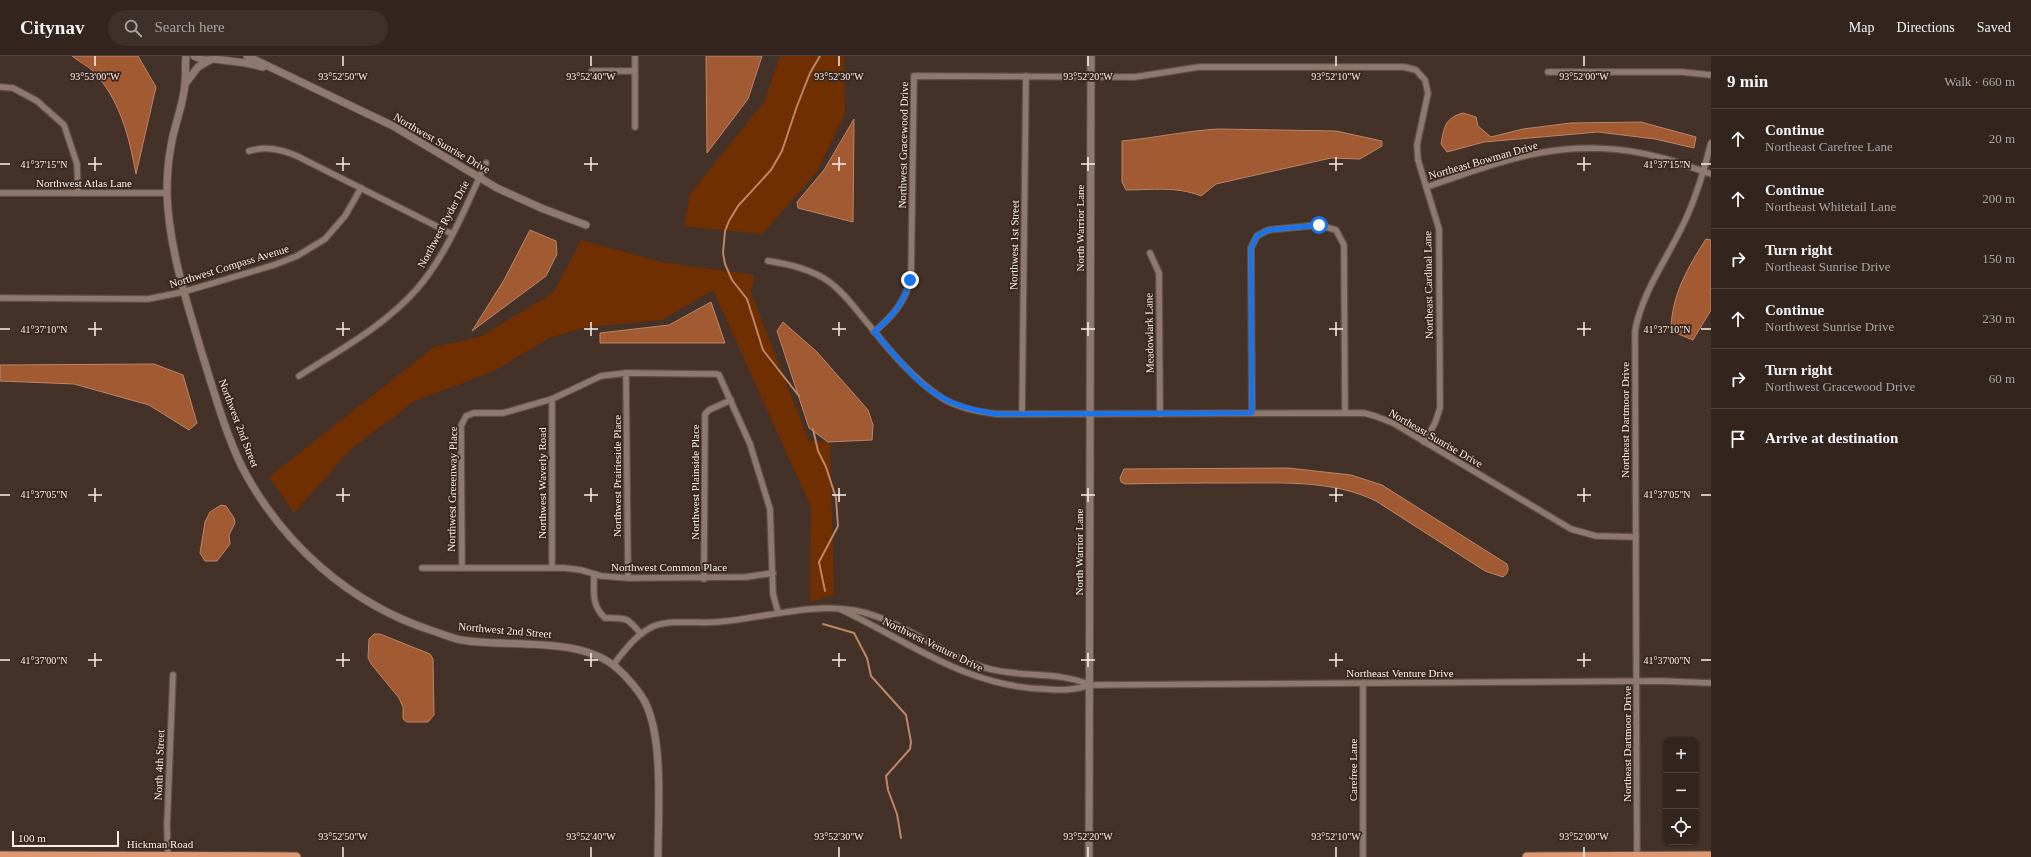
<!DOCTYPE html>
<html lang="en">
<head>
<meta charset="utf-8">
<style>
  body { margin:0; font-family:"Times New Roman",serif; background:#3e312b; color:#f1f3f6 }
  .controls { position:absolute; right:12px; bottom:12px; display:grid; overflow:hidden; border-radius:8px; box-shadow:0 1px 3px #0004 }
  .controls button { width:36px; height:36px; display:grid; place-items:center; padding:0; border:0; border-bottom:1px solid #4e423c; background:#33251e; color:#f1f3f6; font:20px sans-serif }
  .scale { position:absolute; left:12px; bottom:10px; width:107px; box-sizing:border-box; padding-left:4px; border:2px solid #fbeee8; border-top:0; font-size:11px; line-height:14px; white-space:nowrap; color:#fbeee8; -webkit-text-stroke:3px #39271e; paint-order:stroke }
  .stop { position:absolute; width:12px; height:12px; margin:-9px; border:3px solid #1a73e8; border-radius:50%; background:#fff }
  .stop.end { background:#1a73e8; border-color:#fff; box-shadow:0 1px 4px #0008 }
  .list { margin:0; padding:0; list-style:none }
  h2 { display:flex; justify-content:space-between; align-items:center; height:52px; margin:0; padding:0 16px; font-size:17px }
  h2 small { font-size:13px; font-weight:400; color:#a9a5a4 }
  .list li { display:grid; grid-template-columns:26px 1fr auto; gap:12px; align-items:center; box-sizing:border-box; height:60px; padding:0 16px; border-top:1px solid #4e423c }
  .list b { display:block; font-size:15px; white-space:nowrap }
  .list p { margin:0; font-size:13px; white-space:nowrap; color:#a9a5a4 }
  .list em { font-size:13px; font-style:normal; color:#a9a5a4 }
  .icon { flex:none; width:22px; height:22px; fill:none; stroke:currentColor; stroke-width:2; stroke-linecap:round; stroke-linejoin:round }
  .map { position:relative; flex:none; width:1711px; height:801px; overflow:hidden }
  header { display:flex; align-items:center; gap:24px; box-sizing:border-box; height:56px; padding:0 20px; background:#33251e; border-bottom:1px solid #4e423c }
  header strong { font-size:19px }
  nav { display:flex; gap:22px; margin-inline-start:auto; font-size:14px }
  .search { width:280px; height:36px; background:#3e312b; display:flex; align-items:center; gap:10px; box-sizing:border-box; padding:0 14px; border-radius:22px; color:#a9a5a4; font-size:15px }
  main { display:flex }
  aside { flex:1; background:#33251e }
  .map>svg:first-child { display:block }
  .green { fill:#702f00 }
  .water { fill:#a15a32; stroke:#bc8669 }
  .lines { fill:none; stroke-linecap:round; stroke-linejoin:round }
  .stream { stroke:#bc8669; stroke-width:2 }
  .minor-casing { stroke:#605048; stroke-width:8 }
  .tertiary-casing { stroke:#605048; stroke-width:9 }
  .trunk-casing { stroke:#605048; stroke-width:11 }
  .minor { stroke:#8f796e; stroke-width:5.5 }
  .tertiary { stroke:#8f796e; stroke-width:7 }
  .trunk { stroke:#e09872; stroke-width:9 }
  .route { stroke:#1a73e8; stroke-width:5 }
  .ticks { fill:none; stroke:#fbeee8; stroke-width:1.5 }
  .labels { text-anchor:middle; stroke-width:3.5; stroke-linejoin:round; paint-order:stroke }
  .street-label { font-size:11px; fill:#fbeee8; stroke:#39271e }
  .ticks-label { font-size:10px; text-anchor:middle; fill:#fbeee8; stroke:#39271e; stroke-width:3.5; stroke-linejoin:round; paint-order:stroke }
</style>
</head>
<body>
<header>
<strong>Citynav</strong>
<div class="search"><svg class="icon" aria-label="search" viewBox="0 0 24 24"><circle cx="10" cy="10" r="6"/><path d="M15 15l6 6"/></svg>Search here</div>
<nav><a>Map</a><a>Directions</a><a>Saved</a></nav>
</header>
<main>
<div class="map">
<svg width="1711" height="801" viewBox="0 0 1711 801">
  <rect width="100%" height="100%" fill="#443128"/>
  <g class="green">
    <path d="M780 0H844L845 57 817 116 762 178 684 170 690 138 764 46Z"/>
    <path d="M581 184 662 206 754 219 751 237 809 385 830 386 834 539 810 546 811 451 713 234 662 264 587 271 549 282 494 315 415 345 352 392 294 457 269 421 434 291 480 281 554 236Z"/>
  </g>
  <g class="water">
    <path d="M72 0H138L156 31 136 118C129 80 120 43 92 14 86 9 78 5 72 0Z"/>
    <path d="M706 0H762L748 43 707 97Z"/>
    <path d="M1463 57 1476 61 1478 70 1491 81 1523 73 1571 67 1641 66 1696 81 1694 92 1655 83 1598 76 1484 86 1447 96 1441 88C1444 71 1445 62 1463 57Z"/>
    <path d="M854 63 853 166 798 152 797 146 824 114Z"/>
    <path d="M1218 73 1336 75 1382 85V90L1360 103 1331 102 1216 128 1201 140C1177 130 1151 134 1126 134L1122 126V85C1154 82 1185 75 1218 73Z"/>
    <path d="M530 174 556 185 557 198 546 220 472 275 504 224Z"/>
    <path d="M1706 183 1711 184V254L1693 284 1671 275C1671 240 1688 211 1706 183Z"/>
    <path d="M711 246 725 287H600V277L669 269Z"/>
    <path d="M783 266 817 296 868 354 873 369 872 384 828 386 809 372 777 275Z"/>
    <path d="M154 308 183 319 197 367 189 374 149 349 74 328 0 325V309Z"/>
    <path d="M1288 412 1351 419 1382 429 1507 508C1509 514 1508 517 1503 521L1485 515 1376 445C1333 424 1282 427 1235 427 1198 427 1162 427 1125 428L1121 426 1120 422 1124 413Z"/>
    <path d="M221 449 226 450 234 462 235 467 229 479 230 488 217 505H205L200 497 205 466 210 456Z"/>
    <path d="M374 578H380L430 598 433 603 434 659 428 666H407L403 663V651L399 642 372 609 368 602 369 583Z"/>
  </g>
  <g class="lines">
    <g class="stream">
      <path d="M799 340 763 294 747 243 732 224 725 208 723 197 725 175 729 165 738 150 771 114 782 95 797 50 810 17 820 0"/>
      <path d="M813 373 818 395 826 411 836 442 838 470 819 506 825 535"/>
      <path d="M823 568 854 577 867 602 871 620 906 659 911 686 910 693 886 720 888 734 897 758 901 782"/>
    </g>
    <defs>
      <g id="minor">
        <path d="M635 0V71"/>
        <path d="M592 15H634"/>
        <path d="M1548 16H1682L1711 19"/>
        <path d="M0 31 13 32 37 45 64 69 77 108 78 137"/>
        <path d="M249 95C267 90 280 93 297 100L452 178"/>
        <path d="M1426 131C1463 119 1500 104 1539 97 1579 89 1623 91 1662 102 1679 106 1695 113 1711 118"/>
        <path d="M0 137H167"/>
        <path d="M1150 197 1159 217 1160 358"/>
        <path d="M768 205C789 208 811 213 828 225 845 237 856 254 869 269 890 295 914 324 942 342 958 352 979 356 997 358L1364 357 1375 360 1393 367 1571 473 1596 480 1636 481"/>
        <path d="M0 242 148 243 183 236 274 209 297 200 325 183 345 160 361 132"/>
        <path d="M874 276C893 260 903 248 911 224L914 20 1135 21 1199 11H1404L1416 14 1425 24 1428 37 1417 89 1418 104 1439 173 1440 352 1435 367 1424 386"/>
        <path d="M626 317 628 522"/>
        <path d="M299 320C339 294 383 271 416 234 447 199 466 150 486 107"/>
        <path d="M1252 357 1251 192 1257 180 1268 174 1319 169 1336 174 1344 189 1345 356"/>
        <path d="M1022 358 1026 20"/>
        <path d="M422 512H564L581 514 601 520 628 522 746 521 773 517"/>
        <path d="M462 512 461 370 466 360 474 357H503L552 343 601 320 626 317 717 318 719 319 750 388 770 453 773 538 778 556"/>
        <path d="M552 512V343"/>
        <path d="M594 518C594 536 591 549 605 562 627 562 627 561 641 578"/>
        <path d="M704 523 705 358 709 354 731 344"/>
        <path d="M840 553C908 585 966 631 1045 633 1062 634 1073 635 1090 629L1662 625 1711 627"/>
        <path d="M613 609C625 594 636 578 654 570 674 563 697 568 718 566 766 562 813 545 862 556 906 567 942 599 986 612 1020 622 1059 615 1090 629"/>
        <path d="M1363 627V801"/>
        <path d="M168 801 167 770 173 619"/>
        <path d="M1637 801 1635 275C1643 232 1671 198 1688 158 1698 135 1705 111 1711 87"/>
      </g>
      <g id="tertiary">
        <path d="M186 0C185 9 186 18 185 27 184 48 174 69 171 90 168 105 167 123 167 138 169 191 185 240 200 291 212 329 225 377 243 413 283 488 349 547 430 574 440 577 451 582 461 584 508 592 581 579 618 613 627 621 639 635 645 646 664 683 658 759 658 801"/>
        <path d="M194 0 203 4H210"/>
        <path d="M247 0 393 70 497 132 541 152 586 169"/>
        <path d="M214 3 246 7 263 11"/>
        <path d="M185 28 198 11 210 4"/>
        <path d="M1089 801 1091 0"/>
      </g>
      <g id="trunk">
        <path d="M0 800 296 801"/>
        <path d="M1527 801 1711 800"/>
      </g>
    </defs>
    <use href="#minor" class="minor-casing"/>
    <use href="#tertiary" class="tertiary-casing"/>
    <use href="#trunk" class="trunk-casing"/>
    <use href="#minor" class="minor"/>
    <use href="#tertiary" class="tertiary"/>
    <use href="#trunk" class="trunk"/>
  </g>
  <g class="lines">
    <path class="route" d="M910 224C903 248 893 260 874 276 895 298 916 329 945 343 962 352 979 355 997 358L1252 357 1251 192 1257 180 1268 174 1319 169"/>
  </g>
  <path class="ticks" d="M95 0V10M343 0V10M591 0V10M839 0V10M1088 0V10M1336 0V10M1584 0V10M95 101V115M343 101V115M591 101V115M839 101V115M1088 101V115M1336 101V115M1584 101V115M0 108H10M88 108H102M336 108H350M584 108H598M832 108H846M1081 108H1095M1329 108H1343M1577 108H1591M1701 108H1711M95 266V280M343 266V280M591 266V280M839 266V280M1088 266V280M1336 266V280M1584 266V280M0 273H10M88 273H102M336 273H350M584 273H598M832 273H846M1081 273H1095M1329 273H1343M1577 273H1591M1701 273H1711M95 432V446M343 432V446M591 432V446M839 432V446M1088 432V446M1336 432V446M1584 432V446M0 439H10M88 439H102M336 439H350M584 439H598M832 439H846M1081 439H1095M1329 439H1343M1577 439H1591M1701 439H1711M95 597V611M343 597V611M591 597V611M839 597V611M1088 597V611M1336 597V611M1584 597V611M0 604H10M88 604H102M336 604H350M584 604H598M832 604H846M1081 604H1095M1329 604H1343M1577 604H1591M1701 604H1711M343 791V801M591 791V801M839 791V801M1088 791V801M1336 791V801M1584 791V801"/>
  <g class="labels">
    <g class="street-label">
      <text transform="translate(442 87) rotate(30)" y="4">Northwest Sunrise Drive</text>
      <text transform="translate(903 89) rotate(-89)" y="4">Northwest Gracewood Drive</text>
      <text transform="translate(1483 104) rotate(-16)" y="4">Northeast Bowman Drive</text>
      <text x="84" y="131">Northwest Atlas Lane</text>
      <text transform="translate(443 168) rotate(-62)" y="4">Northwest Ryder Drie</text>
      <text transform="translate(1080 172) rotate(-90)" y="4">North Warrior Lane</text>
      <text transform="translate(1014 189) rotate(-89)" y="4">Northwest 1st Street</text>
      <text transform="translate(229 210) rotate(-17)" y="4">Northwest Compass Avenue</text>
      <text transform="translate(1428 229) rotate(-91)" y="4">Northeast Cardinal Lane</text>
      <text transform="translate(1149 277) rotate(-91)" y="4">Meadowlark Lane</text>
      <text transform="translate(1625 364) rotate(-90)" y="4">Northeast Dartmoor Drive</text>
      <text transform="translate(239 367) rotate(69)" y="4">Northwest 2nd Street</text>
      <text transform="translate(1436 382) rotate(30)" y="4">Northeast Sunrise Drive</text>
      <text transform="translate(617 420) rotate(-90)" y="4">Northwest Prairieside Place</text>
      <text transform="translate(695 426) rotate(-90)" y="4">Northwest Plainside Place</text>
      <text transform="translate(542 427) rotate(-90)" y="4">Northwest Waverly Road</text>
      <text transform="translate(452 433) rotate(-89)" y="4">Northwest Greeenway Place</text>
      <text transform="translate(1079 496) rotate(-90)" y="4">North Warrior Lane</text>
      <text x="669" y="515">Northwest Common Place</text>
      <text transform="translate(505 574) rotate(5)" y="4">Northwest 2nd Street</text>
      <text transform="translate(933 588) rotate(26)" y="4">Northwest Venture Drive</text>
      <text x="1400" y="621">Northeast Venture Drive</text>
      <text transform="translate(1627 688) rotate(-90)" y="4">Northeast Dartmoor Drive</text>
      <text transform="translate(159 709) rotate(-88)" y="4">North 4th Street</text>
      <text transform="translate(1353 714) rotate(-90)" y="4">Carefree Lane</text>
      <text x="160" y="792">Hickman Road</text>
    </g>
  </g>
  <g class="ticks-label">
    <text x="95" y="24">93°53'00"W</text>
    <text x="343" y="24">93°52'50"W</text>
    <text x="591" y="24">93°52'40"W</text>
    <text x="839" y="24">93°52'30"W</text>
    <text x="1088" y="24">93°52'20"W</text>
    <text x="1336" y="24">93°52'10"W</text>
    <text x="1584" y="24">93°52'00"W</text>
    <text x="44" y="112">41°37'15"N</text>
    <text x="1667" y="112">41°37'15"N</text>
    <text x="44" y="277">41°37'10"N</text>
    <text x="1667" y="277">41°37'10"N</text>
    <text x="44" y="442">41°37'05"N</text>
    <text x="1667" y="442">41°37'05"N</text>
    <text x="44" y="608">41°37'00"N</text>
    <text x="1667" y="608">41°37'00"N</text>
    <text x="343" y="784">93°52'50"W</text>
    <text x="591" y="784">93°52'40"W</text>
    <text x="839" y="784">93°52'30"W</text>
    <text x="1088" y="784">93°52'20"W</text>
    <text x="1336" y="784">93°52'10"W</text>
    <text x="1584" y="784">93°52'00"W</text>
  </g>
</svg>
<div class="controls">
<button>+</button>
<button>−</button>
<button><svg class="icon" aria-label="locate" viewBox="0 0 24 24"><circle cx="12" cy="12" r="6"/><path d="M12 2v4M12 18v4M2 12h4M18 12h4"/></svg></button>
</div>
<div class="scale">100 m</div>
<div class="stop" style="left:1319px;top:169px"></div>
<div class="stop end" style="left:910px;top:224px"></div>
</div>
<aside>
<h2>9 min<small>Walk · 660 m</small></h2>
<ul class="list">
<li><svg class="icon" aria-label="ahead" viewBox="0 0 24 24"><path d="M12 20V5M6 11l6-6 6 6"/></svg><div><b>Continue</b><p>Northeast Carefree Lane</p></div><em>20 m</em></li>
<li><svg class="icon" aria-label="ahead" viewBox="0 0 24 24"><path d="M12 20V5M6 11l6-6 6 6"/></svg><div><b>Continue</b><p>Northeast Whitetail Lane</p></div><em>200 m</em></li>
<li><svg class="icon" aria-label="right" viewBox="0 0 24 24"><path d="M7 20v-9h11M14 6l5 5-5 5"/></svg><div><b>Turn right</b><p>Northeast Sunrise Drive</p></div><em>150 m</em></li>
<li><svg class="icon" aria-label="ahead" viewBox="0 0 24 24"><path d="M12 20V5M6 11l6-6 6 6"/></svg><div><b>Continue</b><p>Northwest Sunrise Drive</p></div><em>230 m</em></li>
<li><svg class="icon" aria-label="right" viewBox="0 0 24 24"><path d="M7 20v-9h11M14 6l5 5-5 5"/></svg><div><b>Turn right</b><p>Northwest Gracewood Drive</p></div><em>60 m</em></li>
<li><svg class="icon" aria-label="arrive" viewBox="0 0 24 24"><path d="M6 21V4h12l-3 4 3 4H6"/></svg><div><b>Arrive at destination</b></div></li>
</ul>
</aside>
</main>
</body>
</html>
